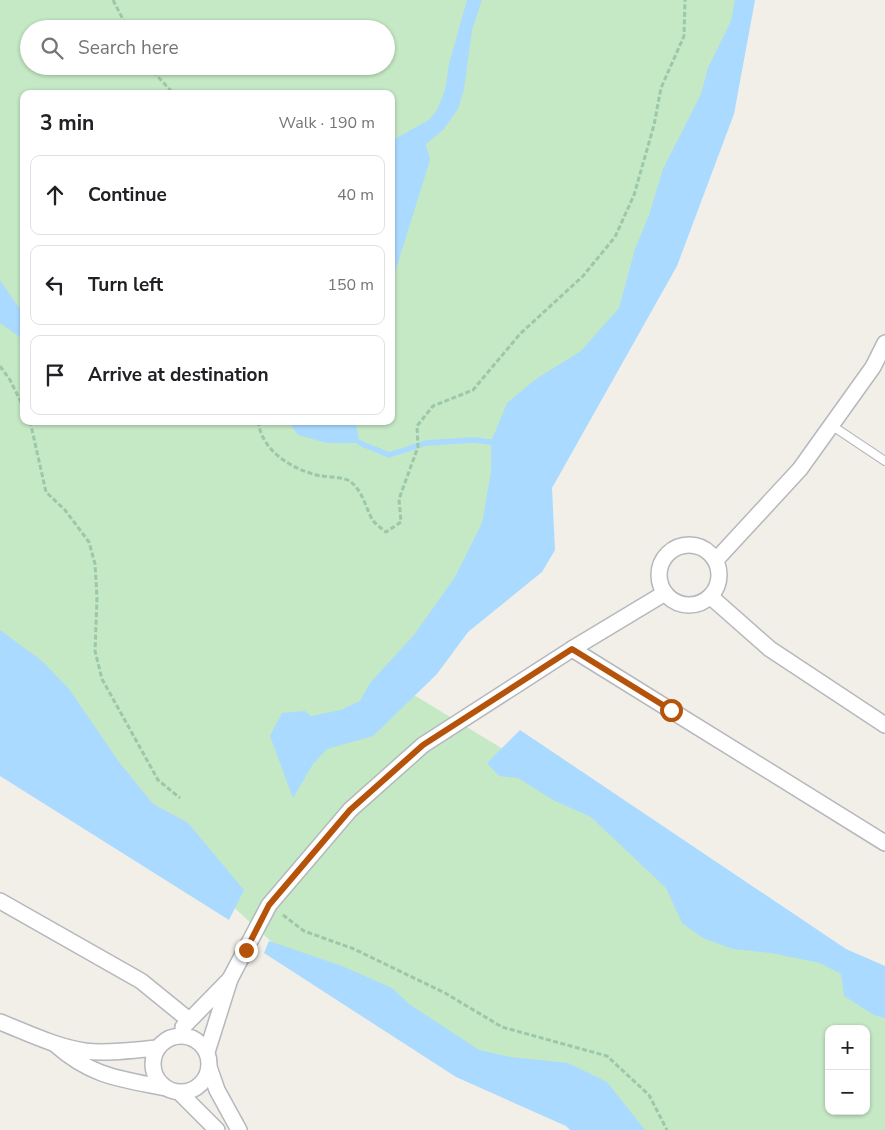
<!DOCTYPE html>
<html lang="en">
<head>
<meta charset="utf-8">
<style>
  body { margin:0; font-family:"Nunito Sans",sans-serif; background:#f6f6f6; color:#202124 }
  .controls { position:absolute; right:15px; bottom:15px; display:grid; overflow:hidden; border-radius:10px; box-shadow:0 1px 4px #0004 }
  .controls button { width:45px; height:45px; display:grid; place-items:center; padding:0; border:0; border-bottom:1px solid #e0e0e0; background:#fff; color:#202124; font:25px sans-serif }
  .stop { position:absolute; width:15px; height:15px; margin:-11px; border:4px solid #b45309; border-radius:50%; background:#fff }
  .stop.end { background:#b45309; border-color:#fff; box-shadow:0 1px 5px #0008 }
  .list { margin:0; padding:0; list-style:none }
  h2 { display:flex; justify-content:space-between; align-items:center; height:65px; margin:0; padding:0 20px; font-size:21px }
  h2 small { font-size:16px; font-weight:400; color:#757577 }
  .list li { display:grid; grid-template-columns:32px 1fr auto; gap:15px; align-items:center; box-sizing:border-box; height:80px; margin:0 10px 10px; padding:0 10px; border:1px solid #e0e0e0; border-radius:10px }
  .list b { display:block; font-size:19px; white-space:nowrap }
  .list em { font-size:16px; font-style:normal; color:#757577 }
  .icon { flex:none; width:28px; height:28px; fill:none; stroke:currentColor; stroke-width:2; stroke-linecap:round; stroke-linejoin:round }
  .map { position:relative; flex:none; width:885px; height:1130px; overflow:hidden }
  .search { position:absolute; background:#fff; box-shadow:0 1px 4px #0004; left:20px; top:20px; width:375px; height:55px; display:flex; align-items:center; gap:12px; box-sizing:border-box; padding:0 18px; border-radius:28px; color:#757577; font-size:19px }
  .panel { position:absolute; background:#fff; box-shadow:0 1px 4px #0004; left:20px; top:90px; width:375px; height:335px; border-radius:10px }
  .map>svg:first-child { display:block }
  .green { fill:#c5e8c5; fill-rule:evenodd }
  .water { fill:#aadaff }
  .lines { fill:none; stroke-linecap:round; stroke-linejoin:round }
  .stream { stroke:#aadaff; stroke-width:5.5 }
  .service-casing { stroke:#b5b8bc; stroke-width:10 }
  .minor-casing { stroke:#b5b8bc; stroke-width:18 }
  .path { stroke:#9cc7a9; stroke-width:3; stroke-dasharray:5 2.5; stroke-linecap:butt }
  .service { stroke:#fff; stroke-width:8 }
  .minor { stroke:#fff; stroke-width:15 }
  .route { stroke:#b45309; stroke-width:6 }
</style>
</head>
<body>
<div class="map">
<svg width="885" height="1130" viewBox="0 0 885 1130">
  <rect width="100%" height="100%" fill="#f1efe8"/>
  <path class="green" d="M0 0H745L636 310 399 686 885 980V1130H598L296 964 163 843 0 659ZM29 29H386V66H29ZM24 94H391V421H24ZM829 1029H866V1111H829Z"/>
  <g class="water">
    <path d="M467 0H482L472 30 464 89 458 109 443 130 426 144 430 160 391 285V141L429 120 437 110 445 90 449 64Z"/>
    <path d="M735 0H755L734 114 677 266 552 488 555 550 542 572 468 632 437 674 373 736 327 749 313 764 293 798 270 736 282 713 305 711 311 716 341 710 360 701 370 683 414 635 455 577 482 523 491 472V442L507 403 536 379 581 351 619 308 635 249 649 215 663 169 701 94 708 68 731 21Z"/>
    <path d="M0 280 19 308 24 309V340L0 323Z"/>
    <path d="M288 421H355L360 443H327L298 435Z"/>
    <path d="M0 630 42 661 69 689 119 762 153 804 188 823 244 890 229 920 0 776Z"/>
    <path d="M520 730 846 949 885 966V1018L874 1015 844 996 841 974 820 963 771 953 733 949 703 938 682 923 666 888 591 817 553 800 518 778 499 776 487 763Z"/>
    <path d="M269 941 342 966 392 988 409 1004 479 1050 510 1057 568 1063 607 1082 645 1130H570L566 1126 456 1077 264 953Z"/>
  </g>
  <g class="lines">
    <path class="stream" d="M360 443 389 455 426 443 473 440 491 442"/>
    <defs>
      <path id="service" d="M831 425 885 461"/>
      <g id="minor">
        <circle cx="689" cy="575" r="30"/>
        <path d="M716 560 800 469 873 367 885 343"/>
        <path d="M711 597 770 649 885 725"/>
        <path d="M572 649 885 843"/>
        <path d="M0 901 141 981 189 1020"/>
        <path d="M230 979 269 905 350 810 423 745 572 649 665 593"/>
        <path d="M0 1022C28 1033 54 1046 84 1051 108 1054 134 1050 157 1048"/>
        <path d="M183 1027 230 979 207 1052"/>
        <circle cx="181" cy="1064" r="28"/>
        <path d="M56 1045C92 1077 121 1079 166 1088"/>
        <path d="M209 1067 217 1090 239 1130"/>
        <path d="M180 1093 217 1130"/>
      </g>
    </defs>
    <use href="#service" class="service-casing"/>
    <use href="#minor" class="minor-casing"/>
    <g class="path">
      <path d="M113 0 128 29"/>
      <path d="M148 66 174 94"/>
      <path d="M0 366 10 380 24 408"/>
      <path d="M30 421 46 492 65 510 89 542 95 564 97 598 95 651 102 679 158 780 180 798"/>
      <path d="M258 421C262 452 293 470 321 476 330 477 345 477 351 482 363 492 365 506 372 519 375 524 381 528 386 532L401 522 399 499 418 447 417 426 433 406 473 390 520 334 583 276 615 237 634 195 654 125 661 88 684 36 685 0"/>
      <path d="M283 915 304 931 354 949 445 993 502 1027 607 1056 649 1095 667 1130"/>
    </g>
    <use href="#service" class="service"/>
    <use href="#minor" class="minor"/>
  </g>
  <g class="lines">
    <path class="route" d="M246 950 269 905 350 810 423 745 572 649 671 710"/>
  </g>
</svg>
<div class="controls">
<button>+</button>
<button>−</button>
</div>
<div class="stop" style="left:671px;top:710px"></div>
<div class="stop end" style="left:246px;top:950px"></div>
<div class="search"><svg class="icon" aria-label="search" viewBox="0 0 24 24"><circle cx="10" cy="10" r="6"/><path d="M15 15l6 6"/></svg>Search here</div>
<section class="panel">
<h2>3 min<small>Walk · 190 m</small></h2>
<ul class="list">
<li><svg class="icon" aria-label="ahead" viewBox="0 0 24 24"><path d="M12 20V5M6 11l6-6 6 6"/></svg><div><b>Continue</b></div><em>40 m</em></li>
<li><svg class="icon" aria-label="left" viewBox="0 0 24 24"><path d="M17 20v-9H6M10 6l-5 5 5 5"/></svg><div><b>Turn left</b></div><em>150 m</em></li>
<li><svg class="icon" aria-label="arrive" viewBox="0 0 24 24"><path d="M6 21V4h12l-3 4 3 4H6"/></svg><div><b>Arrive at destination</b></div></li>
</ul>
</section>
</div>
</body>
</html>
